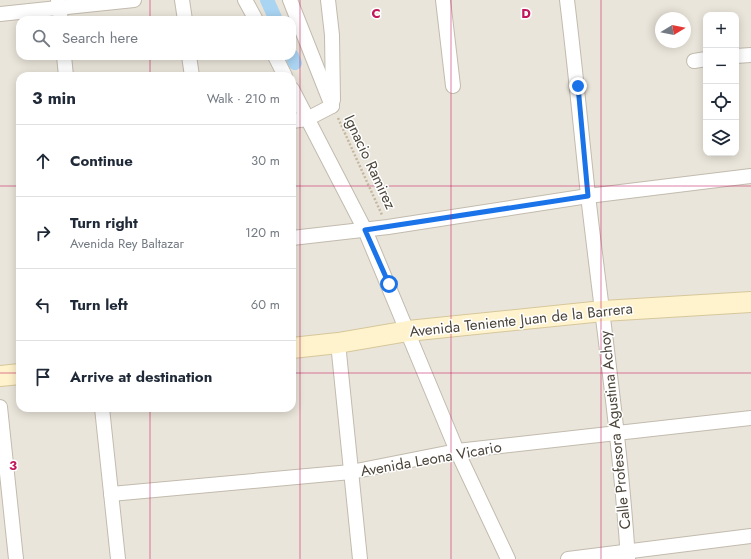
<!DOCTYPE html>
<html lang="en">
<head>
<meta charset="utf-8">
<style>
  body { margin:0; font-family:Jost,sans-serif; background:#f2f2f3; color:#1f2937 }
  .controls { position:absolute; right:12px; top:12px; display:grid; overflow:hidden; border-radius:8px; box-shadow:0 2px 10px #0003 }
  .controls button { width:36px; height:36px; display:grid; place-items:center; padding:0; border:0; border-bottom:1px solid #e0e1e3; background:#fff; color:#1f2937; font:20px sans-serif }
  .compass { position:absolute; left:655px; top:12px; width:36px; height:36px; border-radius:50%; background:#fff; box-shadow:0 2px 10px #0003; rotate:80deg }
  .stop { position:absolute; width:12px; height:12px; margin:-9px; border:3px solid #1a73e8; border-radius:50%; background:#fff }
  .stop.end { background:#1a73e8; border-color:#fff; box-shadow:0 1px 4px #0008 }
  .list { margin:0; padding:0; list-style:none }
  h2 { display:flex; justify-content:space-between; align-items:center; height:52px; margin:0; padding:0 16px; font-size:17px }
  h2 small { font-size:13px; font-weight:400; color:#747a83 }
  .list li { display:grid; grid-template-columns:26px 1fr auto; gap:12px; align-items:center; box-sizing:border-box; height:72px; padding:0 16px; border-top:1px solid #e0e1e3 }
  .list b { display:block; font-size:15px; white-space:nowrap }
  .list p { margin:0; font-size:13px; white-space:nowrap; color:#747a83 }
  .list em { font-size:13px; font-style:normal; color:#747a83 }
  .icon { flex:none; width:22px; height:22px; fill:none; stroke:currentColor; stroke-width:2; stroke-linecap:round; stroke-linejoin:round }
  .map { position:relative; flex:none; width:751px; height:559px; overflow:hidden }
  .search { position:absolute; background:#fff; box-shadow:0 2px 10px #0003; left:16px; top:16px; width:280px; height:44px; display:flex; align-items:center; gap:10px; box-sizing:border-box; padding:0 14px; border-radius:12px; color:#747a83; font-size:15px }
  .panel { position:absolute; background:#fff; box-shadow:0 2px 10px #0003; left:16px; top:72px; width:280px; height:340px; border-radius:12px }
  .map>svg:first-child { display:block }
  .residential { fill:#eae5da; fill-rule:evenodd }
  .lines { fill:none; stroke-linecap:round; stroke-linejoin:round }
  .canal { stroke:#a9d4f2; stroke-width:14 }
  .street-casing { stroke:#c2bbae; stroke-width:16 }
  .secondary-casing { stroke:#d6c79b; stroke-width:22 }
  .path { stroke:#c4b79f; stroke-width:2.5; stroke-dasharray:2 2; stroke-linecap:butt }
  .street { stroke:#fff; stroke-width:14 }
  .secondary { stroke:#fff3cd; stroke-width:20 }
  .route { stroke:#1a73e8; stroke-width:5 }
  .grid { fill:none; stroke:#c2185b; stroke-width:1; stroke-opacity:0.55 }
  .labels { text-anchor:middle; stroke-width:3; stroke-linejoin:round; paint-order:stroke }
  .street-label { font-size:15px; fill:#4b4439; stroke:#fff }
  .grid-label { font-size:13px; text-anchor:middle; font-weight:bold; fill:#c2185b; stroke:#fff; stroke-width:3; stroke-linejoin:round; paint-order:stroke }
</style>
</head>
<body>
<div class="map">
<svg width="751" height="559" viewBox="0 0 751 559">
  <rect width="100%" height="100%" fill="#f6f3ec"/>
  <path class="residential" d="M0 0H751V559H0ZM706 15H736V153H706ZM661 18H685V42H661ZM20 20H292V56H20ZM20 76H292V408H20Z"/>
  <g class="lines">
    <g class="canal">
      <path d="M267 0 276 20"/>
      <path d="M292 56 295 63"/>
    </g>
    <defs>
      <g id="street">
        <path d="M58 0 61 20"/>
        <path d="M182 0 185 20"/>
        <path d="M245 0 256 20"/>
        <path d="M290 0 332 106"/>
        <path d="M328 0 332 35 333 100"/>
        <path d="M443 0 453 86"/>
        <path d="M567 0C575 65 581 130 588 195 602 317 620 437 628 559"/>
        <path d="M0 14 134 0"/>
        <path d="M64 56 66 76"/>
        <path d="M189 56 192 76"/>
        <path d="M275 56 285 76"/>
        <path d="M736 56 751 55"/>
        <path d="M694 61 706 59"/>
        <path d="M292 89 365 230 457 451 508 559"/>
        <path d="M292 121 307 119 332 106"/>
        <path d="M292 238 388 227 588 196 751 176"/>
        <path d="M338 343 360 559"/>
        <path d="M0 407 16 559"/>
        <path d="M102 408 118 559"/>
        <path d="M111 494 351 472 457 451 751 418"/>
        <path d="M568 559 751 536"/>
      </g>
      <g id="secondary">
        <path d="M292 348 338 343 408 331 603 311 751 302"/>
        <path d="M0 376 20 374"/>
      </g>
    </defs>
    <use href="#street" class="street-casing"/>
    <use href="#secondary" class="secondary-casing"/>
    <path class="path" d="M338 118 382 215"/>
    <use href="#street" class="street"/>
    <use href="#secondary" class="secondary"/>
  </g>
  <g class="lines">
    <path class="route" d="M389 284 365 230 588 196 578 86"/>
  </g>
  <path class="grid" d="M150 0V20M300 0V559M451 0V559M601 0V559M150 56V76M0 186H20M292 186H751M0 373H20M292 373H751M150 408V559"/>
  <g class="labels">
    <g class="street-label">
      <text transform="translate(370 162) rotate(65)" y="5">Ignacio Ramirez</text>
      <text transform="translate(521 320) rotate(-6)" y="5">Avenida Teniente Juan de la Barrera</text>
      <text transform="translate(615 430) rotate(-96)" y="5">Calle Profesora Agustina Achoy</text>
      <text transform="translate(431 459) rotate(-10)" y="5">Avenida Leona Vicario</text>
    </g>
  </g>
  <g class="grid-label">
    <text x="376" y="18">C</text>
    <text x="526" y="18">D</text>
    <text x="13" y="470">3</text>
  </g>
</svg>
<div class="controls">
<button>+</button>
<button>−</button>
<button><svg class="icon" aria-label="locate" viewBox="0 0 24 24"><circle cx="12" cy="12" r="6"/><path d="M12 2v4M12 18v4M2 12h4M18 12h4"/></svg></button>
<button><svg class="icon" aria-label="layers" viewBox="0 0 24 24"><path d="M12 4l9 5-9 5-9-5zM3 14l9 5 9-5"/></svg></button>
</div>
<svg class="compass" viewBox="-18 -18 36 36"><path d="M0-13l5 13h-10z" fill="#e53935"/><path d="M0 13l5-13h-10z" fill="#747a83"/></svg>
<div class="stop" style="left:389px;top:284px"></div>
<div class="stop end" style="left:578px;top:86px"></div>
<div class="search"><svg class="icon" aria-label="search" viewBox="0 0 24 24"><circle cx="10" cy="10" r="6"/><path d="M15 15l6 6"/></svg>Search here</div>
<section class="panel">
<h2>3 min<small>Walk · 210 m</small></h2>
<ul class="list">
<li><svg class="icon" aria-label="ahead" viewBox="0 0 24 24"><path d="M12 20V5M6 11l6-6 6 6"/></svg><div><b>Continue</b></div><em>30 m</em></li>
<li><svg class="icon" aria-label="right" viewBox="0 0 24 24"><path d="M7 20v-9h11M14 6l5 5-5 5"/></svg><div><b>Turn right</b><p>Avenida Rey Baltazar</p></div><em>120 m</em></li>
<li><svg class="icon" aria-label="left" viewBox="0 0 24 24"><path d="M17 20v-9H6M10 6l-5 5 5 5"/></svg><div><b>Turn left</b></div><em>60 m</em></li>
<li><svg class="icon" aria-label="arrive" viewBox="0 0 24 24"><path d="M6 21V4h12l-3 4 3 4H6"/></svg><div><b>Arrive at destination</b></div></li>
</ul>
</section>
</div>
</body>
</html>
